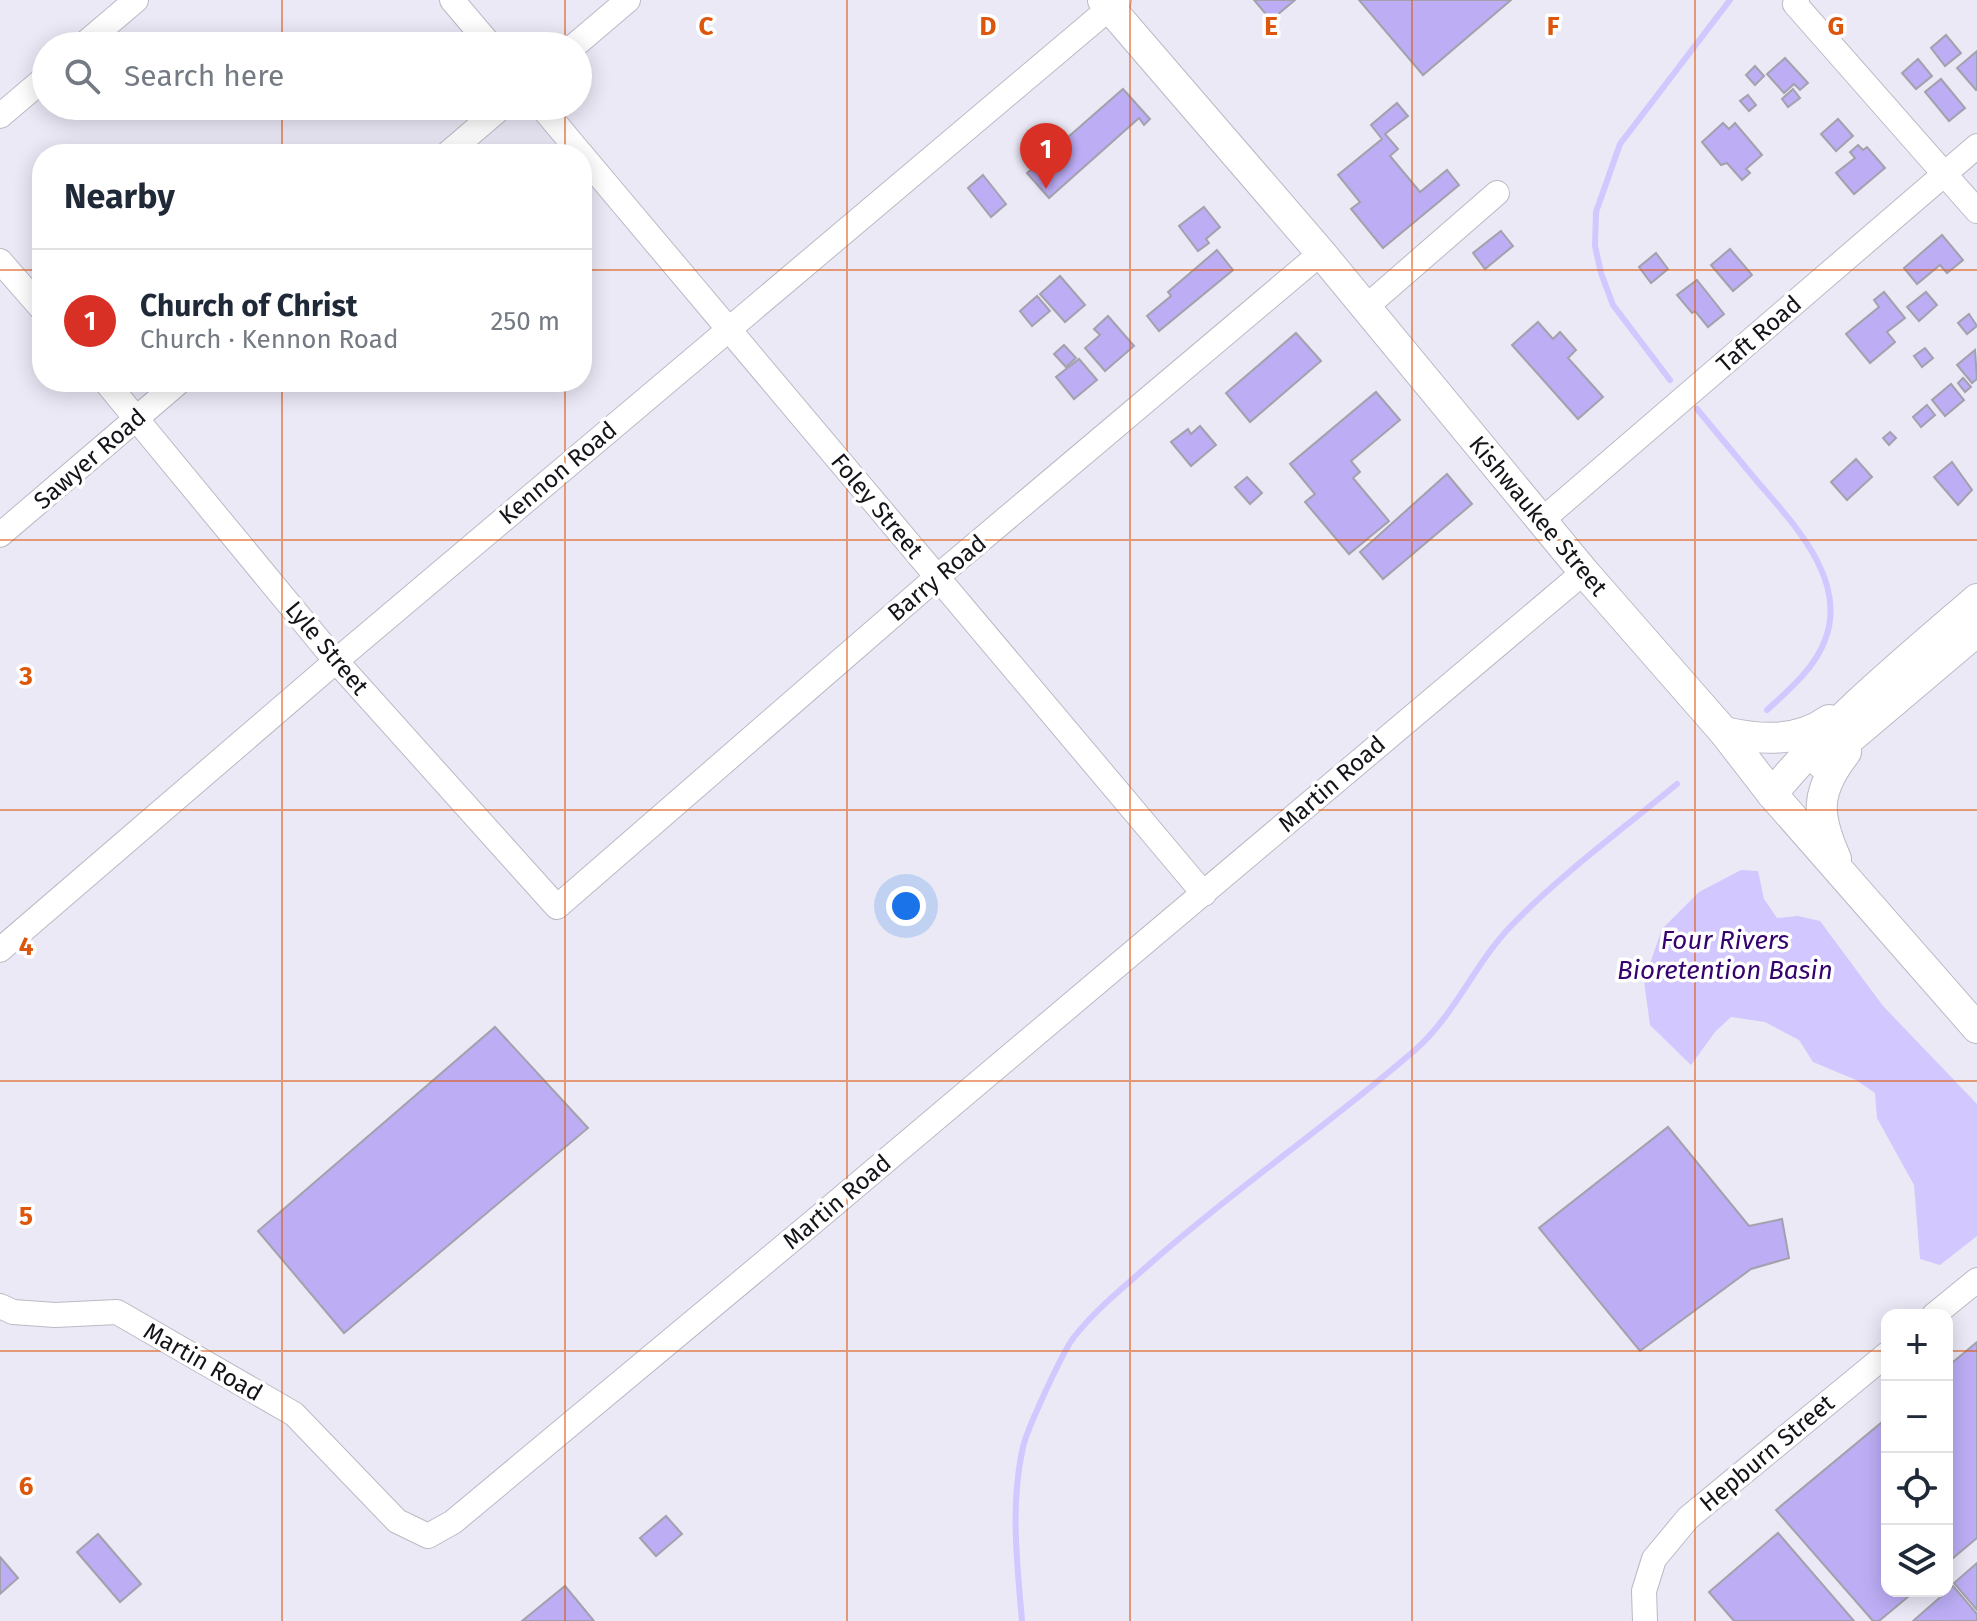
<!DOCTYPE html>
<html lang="en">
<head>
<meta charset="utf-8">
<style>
  body { margin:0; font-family:"Fira Sans",sans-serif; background:#f2f2f3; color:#1f2937 }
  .controls { position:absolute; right:24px; bottom:24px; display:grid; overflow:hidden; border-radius:16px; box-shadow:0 4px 20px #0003 }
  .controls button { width:72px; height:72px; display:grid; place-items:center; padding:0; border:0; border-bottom:2px solid #e0e1e3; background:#fff; color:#1f2937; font:40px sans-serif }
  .you { position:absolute; left:906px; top:906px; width:28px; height:28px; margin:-20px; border:6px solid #fff; border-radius:50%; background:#1a73e8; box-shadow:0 0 0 12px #1a73e833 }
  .badge { display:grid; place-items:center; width:52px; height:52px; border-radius:50%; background:#d93025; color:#fff; font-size:26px; font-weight:700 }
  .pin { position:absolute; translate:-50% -66px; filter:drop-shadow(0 2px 4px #0008) }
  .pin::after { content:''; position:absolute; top:42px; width:28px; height:24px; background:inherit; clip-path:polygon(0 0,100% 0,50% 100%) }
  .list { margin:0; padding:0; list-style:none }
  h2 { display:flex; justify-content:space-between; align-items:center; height:104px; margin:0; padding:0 32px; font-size:34px }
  h2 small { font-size:26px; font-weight:400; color:#747a83 }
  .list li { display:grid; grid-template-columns:52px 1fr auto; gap:24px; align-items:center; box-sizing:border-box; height:144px; padding:0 32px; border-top:2px solid #e0e1e3 }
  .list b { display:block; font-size:30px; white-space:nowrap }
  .list p { margin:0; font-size:26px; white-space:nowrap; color:#747a83 }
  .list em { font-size:26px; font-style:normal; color:#747a83 }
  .icon { flex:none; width:44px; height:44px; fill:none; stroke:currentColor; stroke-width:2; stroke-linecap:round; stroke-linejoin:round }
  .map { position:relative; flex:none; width:1977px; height:1621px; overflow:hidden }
  .search { position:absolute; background:#fff; box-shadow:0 4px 20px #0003; left:32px; top:32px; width:560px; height:88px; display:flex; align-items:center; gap:20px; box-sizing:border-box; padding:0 28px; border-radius:44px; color:#747a83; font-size:30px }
  .panel { position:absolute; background:#fff; box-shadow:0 4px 20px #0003; left:32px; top:144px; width:560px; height:248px; border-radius:32px }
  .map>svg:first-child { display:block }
  .water { fill:#d2c7fe }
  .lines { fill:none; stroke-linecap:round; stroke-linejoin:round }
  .stream { stroke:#d2c7fe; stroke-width:6 }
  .building { fill:#bcadf5; stroke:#a3a1ac; stroke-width:2 }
  .minor-casing { stroke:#bbb9c5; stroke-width:26 }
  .tertiary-casing { stroke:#bbb9c5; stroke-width:32 }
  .minor { stroke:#fff; stroke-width:24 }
  .tertiary { stroke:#fff; stroke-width:30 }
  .grid { fill:none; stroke:#dd560d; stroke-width:2; stroke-opacity:0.55 }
  .labels { text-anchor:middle; stroke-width:7; stroke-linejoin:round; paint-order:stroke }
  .street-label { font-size:24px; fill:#141318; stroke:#fff }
  .water-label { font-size:26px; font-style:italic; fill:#35026f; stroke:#fff }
  .grid-label { font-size:26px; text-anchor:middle; font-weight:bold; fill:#dd560d; stroke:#fff; stroke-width:7; stroke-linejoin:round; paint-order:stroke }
</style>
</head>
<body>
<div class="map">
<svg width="1977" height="1621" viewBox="0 0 1977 1621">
  <rect width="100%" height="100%" fill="#ebe9f6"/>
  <path class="water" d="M1741 870 1758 871 1764 899 1777 918 1798 916 1820 921 1883 1006 1977 1104V1236L1940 1265 1920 1259 1914 1185 1877 1118 1875 1093 1856 1080 1813 1062 1799 1040 1765 1022 1731 1017 1715 1032 1691 1065 1650 1025 1644 981 1662 929 1699 892Z"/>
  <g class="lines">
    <g class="stream">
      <path d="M1670 380 1613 305 1601 273 1595 246 1596 212 1620 144 1730 0"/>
      <path d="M1697 409C1717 433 1736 456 1756 480 1791 521 1849 579 1825 640 1815 668 1788 691 1767 710"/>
      <path d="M1022 1621C1017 1563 1010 1504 1023 1447 1027 1429 1063 1351 1074 1337 1096 1309 1125 1286 1152 1262 1237 1187 1330 1124 1415 1050 1455 1015 1475 963 1511 926 1560 875 1623 829 1677 784"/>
    </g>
  </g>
  <g class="building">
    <path d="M1254 0H1295L1271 20Z"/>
    <path d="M1359 0H1511L1423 75Z"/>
    <path d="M1946 35 1961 53 1945 66 1931 48Z"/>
    <path d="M1977 51V89L1976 90 1957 68Z"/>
    <path d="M1785 58 1808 83 1800 90 1794 84 1784 93 1767 74Z"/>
    <path d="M1918 59 1932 76 1916 89 1902 73Z"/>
    <path d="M1755 66 1764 76 1755 85 1746 75Z"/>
    <path d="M1941 79 1965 108 1949 121 1925 92Z"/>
    <path d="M1123 89 1150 119 1144 125 1139 118 1049 198 1027 173Z"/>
    <path d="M1793 89 1800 98 1788 107 1782 99Z"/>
    <path d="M1748 95 1756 105 1749 111 1740 101Z"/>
    <path d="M1397 103 1408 116 1385 134 1398 149 1390 156 1420 192 1447 170 1459 185 1383 248 1351 209 1360 202 1338 175 1382 139 1371 125Z"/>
    <path d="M1838 119 1853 136 1836 151 1821 134Z"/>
    <path d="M1723 123 1729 129 1735 123 1762 155 1746 169 1750 173 1742 180 1727 163 1721 165 1702 142Z"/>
    <path d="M1858 145 1863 150 1867 147 1885 168 1854 194 1836 173 1855 158 1850 152Z"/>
    <path d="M983 175 1006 204 991 217 968 188Z"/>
    <path d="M1204 207 1220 227 1206 239 1209 243 1198 251 1179 226Z"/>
    <path d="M1501 231 1513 246 1485 269 1473 253Z"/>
    <path d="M1942 235 1963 260 1947 273 1940 265 1917 284 1904 268Z"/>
    <path d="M1730 249 1752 275 1733 291 1711 265Z"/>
    <path d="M1217 250 1233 270 1159 331 1147 316 1171 296 1168 292Z"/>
    <path d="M1656 253 1668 269 1651 283 1639 267Z"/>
    <path d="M1060 276 1085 305 1065 322 1040 294Z"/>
    <path d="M1697 280 1724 314 1708 327 1695 311 1692 313 1677 295Z"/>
    <path d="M1884 292 1905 318 1887 332 1895 342 1870 363 1846 334 1879 307 1874 300Z"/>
    <path d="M1926 292 1937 305 1919 321 1907 307Z"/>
    <path d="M1037 296 1050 311 1032 326 1020 311Z"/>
    <path d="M1969 314 1977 326 1967 334 1958 323Z"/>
    <path d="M1108 316 1134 346 1105 371 1085 348 1100 335 1094 329Z"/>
    <path d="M1538 322 1553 339 1560 332 1576 350 1568 358 1603 397 1578 419 1512 345Z"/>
    <path d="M1296 333 1321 361 1250 422 1226 393Z"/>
    <path d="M1064 345 1076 358 1066 367 1054 354Z"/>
    <path d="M1925 348 1933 358 1922 367 1914 356Z"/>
    <path d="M1975 350 1977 379 1972 383 1957 365Z"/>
    <path d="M1079 359 1097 380 1074 399 1056 377Z"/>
    <path d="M1963 378 1971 387 1965 392 1958 383Z"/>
    <path d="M1951 384 1964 400 1945 416 1932 400Z"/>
    <path d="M1376 392 1400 420 1351 461 1360 472 1353 478 1389 521 1349 554 1305 502 1315 494 1290 464Z"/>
    <path d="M1927 405 1935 415 1921 427 1913 417Z"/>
    <path d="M1200 426 1216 445 1191 466 1171 442 1188 429 1191 434Z"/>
    <path d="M1890 432 1896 438 1889 445 1883 438Z"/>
    <path d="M1856 459 1872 477 1847 500 1831 482Z"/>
    <path d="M1952 462 1972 490 1958 505 1934 477Z"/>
    <path d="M1447 474 1472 504 1383 579 1360 552Z"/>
    <path d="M1247 477 1262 493 1250 504 1235 487Z"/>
    <path d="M495 1027 588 1128 344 1333 258 1231Z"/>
    <path d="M1668 1127 1749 1226 1782 1219 1789 1258 1751 1269 1640 1351 1539 1228Z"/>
    <path d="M1977 1342V1538L1947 1563V1367Z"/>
    <path d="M1887 1418V1591H1915L1879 1621H1873L1776 1510Z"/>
    <path d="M666 1516 682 1534 656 1556 640 1538Z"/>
    <path d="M1778 1533 1854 1621H1734L1709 1592Z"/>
    <path d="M98 1534 141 1584 120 1602 77 1552Z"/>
    <path d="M0 1557 18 1578 0 1594Z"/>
    <path d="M1977 1563V1610L1954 1583Z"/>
    <path d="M565 1586 594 1621H522Z"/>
    <path d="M1953 1586 1977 1614V1621H1913Z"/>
  </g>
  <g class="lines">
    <defs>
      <g id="minor">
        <path d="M452 0 491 46"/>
        <path d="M1797 0 1795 4 1977 211"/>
        <path d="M82 46 136 0"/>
        <path d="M574 46 628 0"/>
        <path d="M541 106 581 154"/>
        <path d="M0 116 46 77"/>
        <path d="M447 154 503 106"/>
        <path d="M582 155 1204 894"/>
        <path d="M0 261 42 309"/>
        <path d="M1366 307 1497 193"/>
        <path d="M106 382 336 661 557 907 937 577 1321 253"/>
        <path d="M1541 521 1977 146"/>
        <path d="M0 535 179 382"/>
        <path d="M0 950 336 661 1119 0"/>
        <path d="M0 1306 13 1312 55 1315 117 1312 294 1414 397 1521 428 1536 453 1522 812 1223 1584 572"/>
        <path d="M1934 1315 1977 1280"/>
        <path d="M1645 1621 1644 1591 1654 1559 1688 1518 1887 1354"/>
      </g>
      <g id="tertiary">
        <path d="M1103 0 1321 253 1584 572 1724 732 1772 794 1977 1028"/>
        <path d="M1724 732C1760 740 1797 743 1829 720"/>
        <path d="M1821 763 1977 631"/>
        <path d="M1772 794C1832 721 1905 661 1977 599"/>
        <path d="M1836 859C1816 814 1815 792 1846 752"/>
      </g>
    </defs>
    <use href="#minor" class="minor-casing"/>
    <use href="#tertiary" class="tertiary-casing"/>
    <use href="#minor" class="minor"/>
    <use href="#tertiary" class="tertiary"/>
  </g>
  <path class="grid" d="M282 0V46M565 0V46M847 0V1621M1130 0V1621M1412 0V1621M1695 0V1621M282 106V154M565 106V154M0 270H42M582 270H1977M282 382V1621M565 382V1621M0 540H1977M0 810H1977M0 1081H1977M0 1351H1887M1947 1351H1977"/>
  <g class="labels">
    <g class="street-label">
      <text transform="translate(1759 334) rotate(-41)" y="8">Taft Road</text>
      <text transform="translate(90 459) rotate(-41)" y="8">Sawyer Road</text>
      <text transform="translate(558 473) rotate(-40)" y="8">Kennon Road</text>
      <text transform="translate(877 506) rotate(50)" y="8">Foley Street</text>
      <text transform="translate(1538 516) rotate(50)" y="8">Kishwaukee Street</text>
      <text transform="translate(937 578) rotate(-40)" y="8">Barry Road</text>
      <text transform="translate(327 648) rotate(50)" y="8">Lyle Street</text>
      <text transform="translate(1332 784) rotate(-41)" y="8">Martin Road</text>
      <text transform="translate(837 1202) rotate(-40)" y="8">Martin Road</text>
      <text transform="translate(203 1362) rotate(30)" y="8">Martin Road</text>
      <text transform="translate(1767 1453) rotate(-40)" y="8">Hepburn Street</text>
    </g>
    <g class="water-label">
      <text x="1725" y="949">Four Rivers<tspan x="1725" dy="30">Bioretention Basin</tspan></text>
    </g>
  </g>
  <g class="grid-label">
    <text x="706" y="35">C</text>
    <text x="988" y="35">D</text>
    <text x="1271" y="35">E</text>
    <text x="1553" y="35">F</text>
    <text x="1836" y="35">G</text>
    <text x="26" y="685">3</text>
    <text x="26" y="955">4</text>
    <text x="26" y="1225">5</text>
    <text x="26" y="1495">6</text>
  </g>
</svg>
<div class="controls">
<button>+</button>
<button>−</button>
<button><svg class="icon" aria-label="locate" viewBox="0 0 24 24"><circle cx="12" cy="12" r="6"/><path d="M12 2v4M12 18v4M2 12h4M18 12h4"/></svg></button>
<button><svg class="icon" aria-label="layers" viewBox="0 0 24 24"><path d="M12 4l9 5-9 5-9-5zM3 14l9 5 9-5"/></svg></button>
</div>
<div class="you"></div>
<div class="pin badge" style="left:1046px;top:189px">1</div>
<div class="search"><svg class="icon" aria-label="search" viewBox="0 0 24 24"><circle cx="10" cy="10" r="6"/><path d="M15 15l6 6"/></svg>Search here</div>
<section class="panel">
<h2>Nearby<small></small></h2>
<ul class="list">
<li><span class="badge">1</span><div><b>Church of Christ</b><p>Church · Kennon Road</p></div><em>250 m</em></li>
</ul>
</section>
</div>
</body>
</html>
